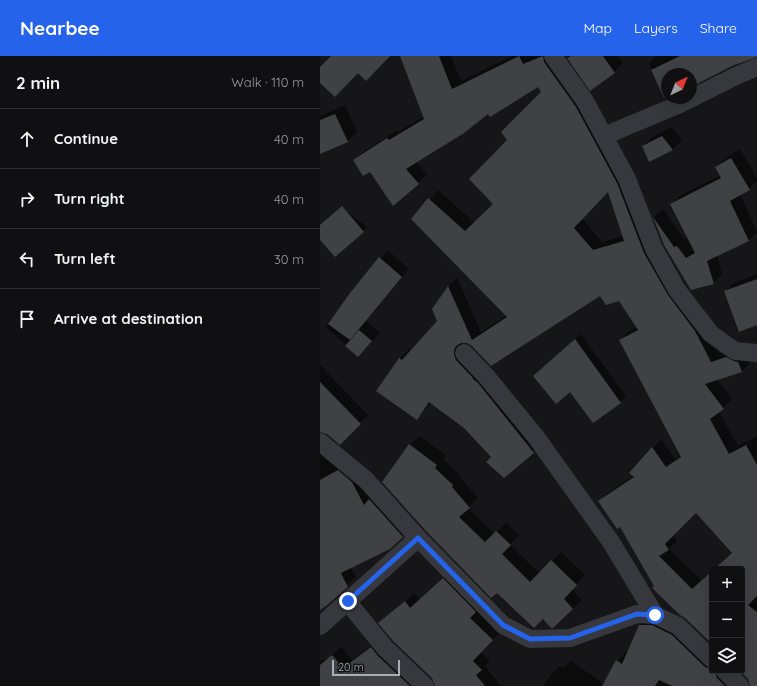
<!DOCTYPE html>
<html lang="en">
<head>
<meta charset="utf-8">
<style>
  body { margin:0; font-family:Quicksand,sans-serif; background:#19191b; color:#f1f3f6 }
  .controls { position:absolute; right:12px; bottom:12px; display:grid; overflow:hidden; border-radius:4px; box-shadow:0 4px 16px #0002 }
  .controls button { width:36px; height:36px; display:grid; place-items:center; padding:0; border:0; border-bottom:1px solid #303032; background:#101012; color:#f1f3f6; font:20px sans-serif }
  .compass { position:absolute; left:341px; top:12px; width:36px; height:36px; border-radius:50%; background:#101012; box-shadow:0 4px 16px #0002; rotate:43deg }
  .scale { position:absolute; left:12px; bottom:10px; width:68px; box-sizing:border-box; padding-left:4px; border:2px solid #a8adb8; border-top:0; font-size:11px; line-height:14px; white-space:nowrap; color:#a8adb8; -webkit-text-stroke:3px #111113; paint-order:stroke }
  .stop { position:absolute; width:12px; height:12px; margin:-9px; border:3px solid #2563eb; border-radius:50%; background:#fff }
  .stop.end { background:#2563eb; border-color:#fff; box-shadow:0 1px 4px #0008 }
  .list { margin:0; padding:0; list-style:none }
  h2 { display:flex; justify-content:space-between; align-items:center; height:52px; margin:0; padding:0 16px; font-size:17px }
  h2 small { font-size:13px; font-weight:400; color:#9c9d9f }
  .list li { display:grid; grid-template-columns:26px 1fr auto; gap:12px; align-items:center; box-sizing:border-box; height:60px; padding:0 16px; border-top:1px solid #303032 }
  .list b { display:block; font-size:15px; white-space:nowrap }
  .list em { font-size:13px; font-style:normal; color:#9c9d9f }
  .icon { flex:none; width:22px; height:22px; fill:none; stroke:currentColor; stroke-width:2; stroke-linecap:round; stroke-linejoin:round }
  .map { position:relative; flex:none; width:437px; height:630px; overflow:hidden }
  header { display:flex; align-items:center; gap:24px; box-sizing:border-box; height:56px; padding:0 20px; background:#2563eb; color:#fff }
  header strong { font-size:19px }
  nav { display:flex; gap:22px; margin-inline-start:auto; font-size:14px }
  main { display:flex }
  aside { flex:1; background:#101012 }
  .map>svg:first-child { display:block }
  .shadow { fill:#0007; fill-rule:evenodd }
  .building { fill:#404145; fill-rule:evenodd }
  .lines { fill:none; stroke-linecap:round; stroke-linejoin:round }
  .minor { stroke:#37383d; stroke-width:18 }
  .route { stroke:#2563eb; stroke-width:5 }
</style>
</head>
<body>
<header>
<strong>Nearbee</strong>
<nav><a>Map</a><a>Layers</a><a>Share</a></nav>
</header>
<main>
<aside>
<h2>2 min<small>Walk · 110 m</small></h2>
<ul class="list">
<li><svg class="icon" aria-label="ahead" viewBox="0 0 24 24"><path d="M12 20V5M6 11l6-6 6 6"/></svg><div><b>Continue</b></div><em>40 m</em></li>
<li><svg class="icon" aria-label="right" viewBox="0 0 24 24"><path d="M7 20v-9h11M14 6l5 5-5 5"/></svg><div><b>Turn right</b></div><em>40 m</em></li>
<li><svg class="icon" aria-label="left" viewBox="0 0 24 24"><path d="M17 20v-9H6M10 6l-5 5 5 5"/></svg><div><b>Turn left</b></div><em>30 m</em></li>
<li><svg class="icon" aria-label="arrive" viewBox="0 0 24 24"><path d="M6 21V4h12l-3 4 3 4H6"/></svg><div><b>Arrive at destination</b></div></li>
</ul>
</aside>
<div class="map">
<svg width="437" height="630" viewBox="0 0 437 630">
  <rect width="100%" height="100%" fill="#161618"/>
  <g class="shadow">
    <path d="M81 0H131L141 25 192 0H235L333 188 384 266 400 298 415 293 427 297 430 307 421 316 397 323 412 344 399 356 418 390 437 380V630H431L428 622 421 615 422 513H394L413 496 376 456 353 478 357 485 349 493 381 524 392 515V587L335 530 300 470 280 445 288 437 314 419 311 417 341 383 355 403 361 399 300 284 309 275 317 271 299 243 280 239 152 289 148 286H142V290L222 387 184 421 172 401 144 371 111 346 97 362 57 335 80 302 89 293 91 295 118 265 113 254 129 230 137 222 161 276 187 259 93 163 118 134 155 167 175 148 188 84 223 36 218 30 168 56 96 106 107 118 98 127 51 114 34 104 43 96 77 74 78 76 104 60ZM288 135 304 180 282 186 262 162Z"/>
    <path d="M247 0H298L303 7 294 16 271 33Z"/>
    <path d="M336 0H437H433L371 29V18H347V39L345 40 329 7Z"/>
    <path d="M25 49 37 76 27 85 0 97V60Z"/>
    <path d="M352 71 362 84 352 94 323 90 332 81Z"/>
    <path d="M420 93 437 122V125L429 133 420 138 437 176 428 185 397 199 402 218 393 227 344 188 334 161 343 153 364 183 366 182 369 185 352 148 361 139 401 119 396 111 405 102Z"/>
    <path d="M21 151 47 171 37 181 0 183V170Z"/>
    <path d="M68 194 89 213 46 265 60 277 38 300 6 271 30 238Z"/>
    <path d="M437 218V268L405 236 414 227Z"/>
    <path d="M261 278 306 340 300 346 250 335 220 314Z"/>
    <path d="M0 309 48 359 19 387 7 377 0 375Z"/>
    <path d="M99 380 126 399 123 403 141 420 140 421 158 442 148 452 175 478 186 467 199 479 190 489 220 518 241 496 265 519 252 533 262 544 253 553 223 562 214 571 90 389Z"/>
    <path d="M0 384 91 472 82 480 30 511 36 521 6 550 0 553Z"/>
    <path d="M132 514 181 575 161 596 170 605 165 610 181 630H116L113 622 60 567 94 537 100 544Z"/>
    <path d="M329 560 392 600V615H408L423 630H223L231 618 240 610 243 612 251 605 284 628 297 605 306 596 308 598 320 569Z"/>
    <path d="M60 583 108 630H0V606L3 603 6 605 21 591 32 604Z"/>
  </g>
  <g class="building">
    <path d="M11 0H70L46 25 38 17 15 41 0 27V11Z"/>
    <path d="M80 0H119L132 33 199 0 203 8 223 0 224 6 256 51 297 127 324 197 348 239 375 275 391 306 406 301 414 305 418 306 422 316 385 328 404 353 390 363 409 398 426 389 437 409V540L428 549 437 556V630H430L428 623 420 615H422V513H394L412 497 376 457 345 488 349 494 339 500 372 533 392 515V588L365 562 360 559 332 532 334 530 300 471 297 473 278 445 314 421 309 417 332 391 346 411 361 401 299 284 318 274 299 245 286 249 280 240 171 310 152 290 147 287H141L136 290 134 294V299L136 304 153 322H152L158 327 214 397 184 422 166 406 171 401 144 372 109 346 97 364 56 335 79 302 82 304 117 265 112 253 128 230 152 284 187 261 91 163 108 142 145 175 173 148 149 123 187 84 181 76 221 36 218 31 170 61 168 58 144 77 86 113 99 128 73 150 50 116 43 120 33 104 67 82 69 84 104 63ZM288 136 304 185 273 194 254 172Z"/>
    <path d="M251 0H283L295 17 270 35 247 2Z"/>
    <path d="M360 0H437V1L412 10 371 31V18H347V41L344 42 331 14Z"/>
    <path d="M15 58 28 86 0 98V64Z"/>
    <path d="M342 80 353 94 329 106 322 90Z"/>
    <path d="M411 102 430 134 410 145 429 185 387 205 394 228 371 234 344 189 333 161 354 191 357 190 366 202 375 197 350 148 401 122 395 111Z"/>
    <path d="M22 150 44 176 15 201 0 184V169Z"/>
    <path d="M59 201 82 221 30 284 8 268 30 237Z"/>
    <path d="M437 223V269L419 276 404 235Z"/>
    <path d="M39 274 52 285 38 301 25 290Z"/>
    <path d="M255 283 301 347 273 367 250 336 236 348 213 320Z"/>
    <path d="M0 326 41 368 20 389 7 378 0 376Z"/>
    <path d="M89 388 117 409 115 412 133 429 132 431 150 452 139 461 165 486 176 475 191 489 182 498 210 526 231 504 257 529 244 543 253 553 233 572H231L223 563 214 572 177 537 171 542 106 475 62 426Z"/>
    <path d="M18 414 32 426 44 449 49 443 83 481 70 493 21 517 28 531 6 550 0 554V424Z"/>
    <path d="M123 522 156 556 150 562 173 584 153 605 162 614 156 619 165 630H115L112 622 73 585 58 567 85 545 90 552Z"/>
    <path d="M319 569H332L352 579 385 611 392 613V615H395L397 622 405 630H352L339 624 335 630H282L296 604 302 608Z"/>
    <path d="M51 591 58 600 90 630H0V609L12 599 23 612Z"/>
  </g>
  <g class="lines">
    <g class="minor">
      <path d="M233 0 265 45 307 123 334 193 357 234 391 278 415 295 437 297"/>
      <path d="M284 80 360 48 416 20 437 11"/>
      <path d="M144 297 166 320 216 381 291 486 335 559"/>
      <path d="M0 386 46 424 98 482 183 569 210 583 250 582 317 558 335 559 358 570 392 603"/>
      <path d="M27 545 65 592 105 630"/>
      <path d="M0 570 98 482"/>
      <path d="M405 615 420 630"/>
    </g>
  </g>
  <g class="lines">
    <path class="route" d="M28 545 98 482 183 569 210 583 250 582 317 558 335 559"/>
  </g>
</svg>
<div class="controls">
<button>+</button>
<button>−</button>
<button><svg class="icon" aria-label="layers" viewBox="0 0 24 24"><path d="M12 4l9 5-9 5-9-5zM3 14l9 5 9-5"/></svg></button>
</div>
<svg class="compass" viewBox="-18 -18 36 36"><path d="M0-13l5 13h-10z" fill="#e53935"/><path d="M0 13l5-13h-10z" fill="#9c9d9f"/></svg>
<div class="scale">20 m</div>
<div class="stop" style="left:335px;top:559px"></div>
<div class="stop end" style="left:28px;top:545px"></div>
</div>
</main>
</body>
</html>
